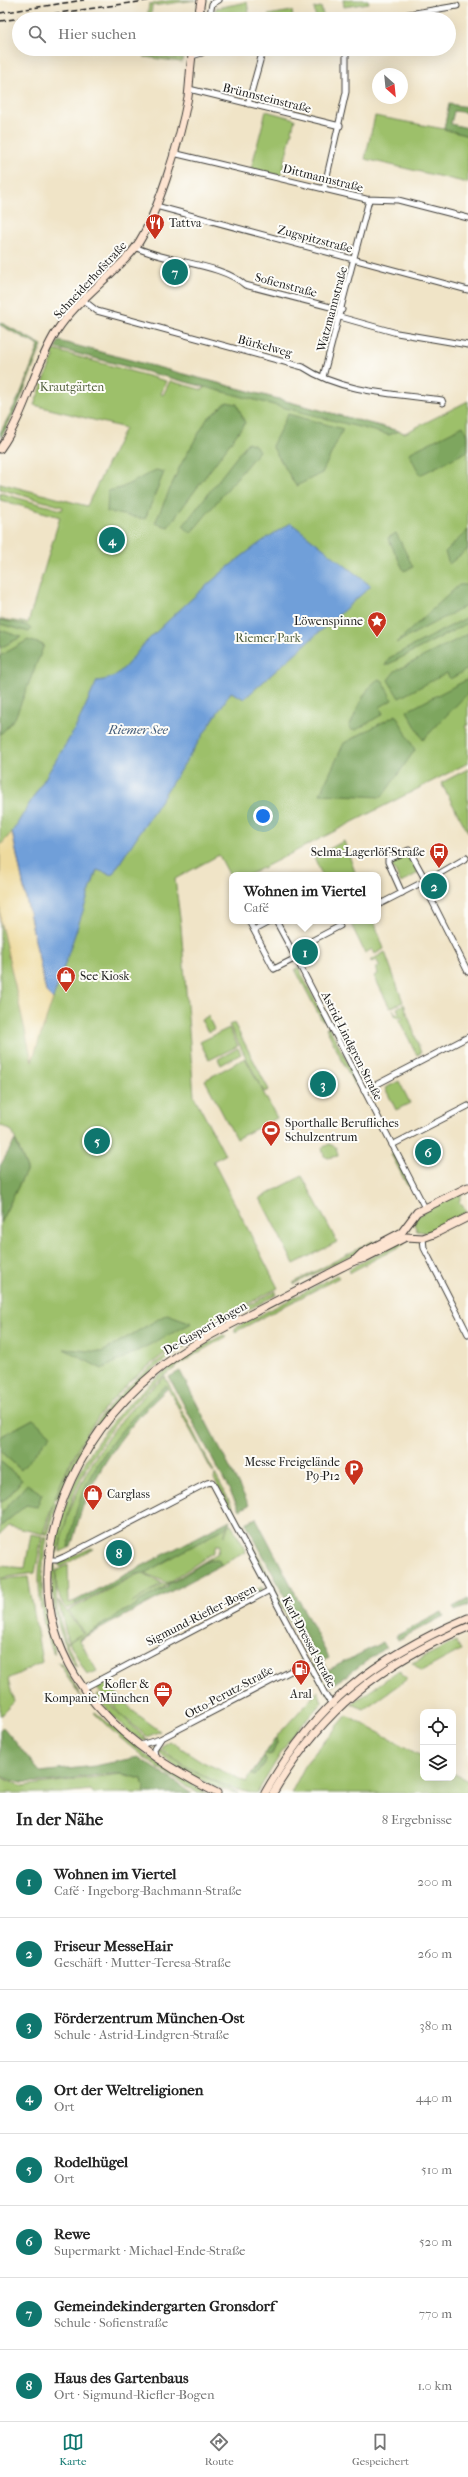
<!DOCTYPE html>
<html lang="de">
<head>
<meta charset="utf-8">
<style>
  body { margin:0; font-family:"IM FELL French Canon",serif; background:#f2f2f2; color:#222 }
  .controls { position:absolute; right:12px; bottom:12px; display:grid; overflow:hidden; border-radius:8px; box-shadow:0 4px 16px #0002 }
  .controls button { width:36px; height:36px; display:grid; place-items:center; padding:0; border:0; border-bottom:1px solid #e0e0e0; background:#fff; color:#222; font:20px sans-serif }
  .compass { position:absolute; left:372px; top:68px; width:36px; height:36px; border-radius:50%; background:#fff; box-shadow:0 4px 16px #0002; rotate:153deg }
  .you { position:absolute; left:263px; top:816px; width:14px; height:14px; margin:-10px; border:3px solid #fff; border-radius:50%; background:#1a73e8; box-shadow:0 0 0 6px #1a73e833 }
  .badge { display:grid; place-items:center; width:26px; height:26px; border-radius:50%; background:#0f766e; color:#fff; font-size:13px; font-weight:700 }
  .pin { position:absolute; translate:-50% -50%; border:2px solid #fff; box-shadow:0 1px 4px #0006 }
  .popup { position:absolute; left:229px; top:872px; width:152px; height:52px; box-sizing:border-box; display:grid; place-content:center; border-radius:8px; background:#fff; filter:drop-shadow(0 1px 3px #0005); font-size:13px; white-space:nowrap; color:#767676 }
  .popup b { font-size:15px; color:#222 }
  .popup::after { content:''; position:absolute; left:50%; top:100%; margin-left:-8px; border:8px solid transparent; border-top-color:#fff }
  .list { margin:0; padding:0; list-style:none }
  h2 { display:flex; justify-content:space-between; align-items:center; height:52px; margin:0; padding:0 16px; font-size:17px }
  h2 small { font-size:13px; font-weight:400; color:#767676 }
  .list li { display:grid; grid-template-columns:26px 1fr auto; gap:12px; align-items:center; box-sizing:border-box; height:72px; padding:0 16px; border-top:1px solid #e0e0e0 }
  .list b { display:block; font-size:15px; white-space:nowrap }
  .list p { margin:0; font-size:13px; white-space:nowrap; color:#767676 }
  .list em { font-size:13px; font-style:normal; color:#767676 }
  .icon { flex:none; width:22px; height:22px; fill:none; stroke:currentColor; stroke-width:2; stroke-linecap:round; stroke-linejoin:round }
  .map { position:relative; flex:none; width:468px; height:1793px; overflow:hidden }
  .search { position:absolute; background:#fff; box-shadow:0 4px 16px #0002; left:12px; right:12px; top:12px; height:44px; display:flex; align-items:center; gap:10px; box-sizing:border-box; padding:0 14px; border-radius:22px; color:#767676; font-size:15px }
  .sheet { height:628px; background:#fff }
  nav { display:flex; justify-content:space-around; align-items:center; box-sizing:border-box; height:56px; border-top:1px solid #e0e0e0; background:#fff; font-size:11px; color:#767676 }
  nav a { display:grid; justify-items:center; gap:2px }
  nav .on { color:#0f766e }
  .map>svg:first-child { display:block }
  .green { fill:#9dc06a; stroke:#5c6e43 }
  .forest { fill:#7ea65e; stroke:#4d613d }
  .sand { fill:#eeda9e; stroke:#857b5d }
  .water { fill:#709fd9; stroke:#465e7a }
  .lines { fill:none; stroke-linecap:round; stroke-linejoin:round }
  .street-casing { stroke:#3c3a36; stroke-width:7 }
  .secondary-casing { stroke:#3c3a36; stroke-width:9 }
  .street { stroke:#fff; stroke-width:5 }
  .secondary { stroke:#fde4d1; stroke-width:7 }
  .rail { stroke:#1c1c1c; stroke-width:1.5; stroke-dasharray:6 3; stroke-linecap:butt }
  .labels { text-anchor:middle; stroke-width:4; stroke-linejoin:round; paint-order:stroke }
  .street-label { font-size:12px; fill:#1c1c1c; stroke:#fdfcf7 }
  .poi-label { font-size:12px; fill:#1c1c1c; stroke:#fdfcf7; text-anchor:start }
  .park-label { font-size:12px; fill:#505e3b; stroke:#fdfcf7 }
  .water-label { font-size:13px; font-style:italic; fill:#465e7a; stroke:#fdfcf7 }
</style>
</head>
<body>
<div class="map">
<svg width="468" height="1793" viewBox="0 0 468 1793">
  <rect width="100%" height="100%" fill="#fdfcf7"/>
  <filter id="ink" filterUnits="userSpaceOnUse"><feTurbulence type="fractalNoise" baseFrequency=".025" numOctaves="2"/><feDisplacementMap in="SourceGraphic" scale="8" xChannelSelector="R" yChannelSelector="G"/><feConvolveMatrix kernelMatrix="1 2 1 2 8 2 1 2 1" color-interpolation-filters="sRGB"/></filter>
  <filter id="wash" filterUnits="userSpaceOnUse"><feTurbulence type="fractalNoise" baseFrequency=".012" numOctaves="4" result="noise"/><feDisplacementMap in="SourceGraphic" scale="16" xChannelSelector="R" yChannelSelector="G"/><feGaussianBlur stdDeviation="0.9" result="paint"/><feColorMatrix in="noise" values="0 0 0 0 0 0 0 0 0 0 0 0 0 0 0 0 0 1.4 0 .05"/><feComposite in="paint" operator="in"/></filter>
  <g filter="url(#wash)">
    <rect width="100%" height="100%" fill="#f0e4c7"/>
    <g class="green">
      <path d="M172 0H196L152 6 151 17 154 19H147L149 4Z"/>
      <path d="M343 0H368L369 3 344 7Z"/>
      <path d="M247 2 249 14 233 16 215 12 216 8Z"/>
      <path d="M321 7 324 19H316L314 8Z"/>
      <path d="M292 11 293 18 269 19 268 15Z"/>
      <path d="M144 49H147V55L184 59 182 62 144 57Z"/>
      <path d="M266 111 295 119 281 176 251 169Z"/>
      <path d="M375 116 444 129 468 136V183L365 159Z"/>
      <path d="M54 350 166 381 161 394 163 395 170 381 203 390 207 380 405 433 468 401V725L465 726 468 732V763L249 875H232V880L219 855 175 879 181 926 194 1096 225 1155 213 1161 278 1288C155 1352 84 1393 43 1534L9 1526 0 1535V1527L26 1505 42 1494 0 1515V1502L8 1497 22 1480 0 1461V1451L21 1470 33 1419 0 1437V1223L27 1169 12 1131 0 1125V619L28 623 60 517 0 500V493L62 510 63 507 0 489V483L87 506 125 428 34 405 54 356 52 354Z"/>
      <path d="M468 769V832L441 783Z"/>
      <path d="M344 841 356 875H322L314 857Z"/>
      <path d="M408 853 418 873 401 883 390 862Z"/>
      <path d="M356 921H374L384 949 375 954 372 949 365 953 351 924Z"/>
      <path d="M385 952 403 1002 390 1008 374 976 378 974 376 967H380L376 959 374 962 370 961Z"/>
      <path d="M298 967 325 1020 322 1021 295 969Z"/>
      <path d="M404 1004 421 1053 417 1055 399 1020 403 1018 401 1016 396 1018 393 1009 396 1015 399 1013 397 1008Z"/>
      <path d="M208 1016 214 1029 208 1032 201 1020Z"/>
      <path d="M234 1023 269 1090 264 1092 229 1025Z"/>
      <path d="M329 1027 358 1082 354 1084 326 1028Z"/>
      <path d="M229 1028 238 1046 209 1060 200 1042Z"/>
      <path d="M238 1048 241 1054 221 1065 218 1059Z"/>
      <path d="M245 1058 277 1118 236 1139 205 1080Z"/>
      <path d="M399 1081 410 1103 396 1110 385 1088Z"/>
      <path d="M329 1144 336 1147 338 1156 328 1158 324 1156 322 1148Z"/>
      <path d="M393 1153 410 1186 408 1187 391 1154Z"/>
      <path d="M302 1176 337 1242 294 1264 260 1198Z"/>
      <path d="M463 1191 459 1202 468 1212 428 1233 417 1231 414 1224 417 1216Z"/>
      <path d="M373 1241 374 1244 294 1284 293 1283Z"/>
      <path d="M403 1241 404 1244 349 1273V1269Z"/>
      <path d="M337 1275 340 1277 235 1332V1328Z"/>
      <path d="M276 1291V1295C176 1348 104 1387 59 1498L55 1499C100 1385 173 1345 276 1291Z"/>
      <path d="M223 1335 226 1337C157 1373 106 1419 75 1492 70 1504 59 1550 56 1554 51 1545 59 1526 62 1516 87 1434 147 1374 223 1335Z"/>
      <path d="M165 1377 181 1408 179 1409 166 1385C116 1429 83 1481 68 1546L71 1547 60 1552C60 1540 65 1525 69 1513 88 1459 121 1413 165 1377Z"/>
      <path d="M182 1410 214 1472 213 1473 180 1411Z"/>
      <path d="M215 1474 238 1517 236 1518 214 1479Z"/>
      <path d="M54 1502 57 1505 48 1534H45Z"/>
      <path d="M239 1519 277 1591 275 1592 237 1520Z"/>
      <path d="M230 1523 246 1550 244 1551 246 1552 221 1565 218 1559 209 1560 179 1581 168 1584 136 1606 122 1612 79 1639 97 1671 87 1675 69 1642 84 1633 68 1611 136 1575 143 1573 162 1583 132 1603 163 1584 173 1581 218 1553 220 1545H216L214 1552 168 1583 144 1573 228 1526 224 1536Z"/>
      <path d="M31 1534 42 1536 35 1573 0 1578V1566L25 1568Z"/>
      <path d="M44 1536 47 1538C43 1558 41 1579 43 1600 45 1612 57 1645 54 1654 38 1616 35 1576 44 1536Z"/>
      <path d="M91 1548 93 1549 60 1567 58 1563Z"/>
      <path d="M55 1565 57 1610 65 1639 77 1667 74 1665C58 1633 51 1604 52 1568Z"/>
      <path d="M68 1565 69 1603 75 1601 76 1605 67 1609C57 1597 55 1585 57 1570Z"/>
      <path d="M28 1577 42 1662 8 1679 14 1702 0 1716V1579Z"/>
      <path d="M262 1587 263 1589 260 1592 258 1591 229 1607 227 1605Z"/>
      <path d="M277 1593 309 1653 307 1654 275 1594Z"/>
      <path d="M58 1600 83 1633 68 1642Z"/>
      <path d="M456 1641 461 1650 422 1671 412 1663Z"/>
      <path d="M309 1654 328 1689 326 1690 308 1655Z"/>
      <path d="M58 1662 65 1667 83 1700Z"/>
      <path d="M399 1670 407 1679 364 1709 352 1704Z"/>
      <path d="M106 1682 133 1711 160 1731 147 1737 124 1717 96 1687Z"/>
      <path d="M318 1691 322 1702 289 1740 257 1793C230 1793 182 1766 162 1749V1746L170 1741 203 1762 246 1782 251 1774 255 1776 266 1760 264 1756 265 1753 272 1754 277 1743 276 1737Z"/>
      <path d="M98 1693 148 1741C128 1737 109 1711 96 1695Z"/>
      <path d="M95 1712 150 1758 207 1793H198C159 1770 125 1745 94 1713Z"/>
      <path d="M347 1715 423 1757V1778H453V1773L468 1781V1793H291L307 1762Z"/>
      <path d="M158 1749 192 1771 239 1793C224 1793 161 1764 158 1749Z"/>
      <path d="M122 1774 142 1779 145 1793H93L91 1790 61 1793H0V1775L4 1779 22 1786Z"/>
    </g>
    <g class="forest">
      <path d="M449 104 468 107V113L454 111 451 124 468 128V136L444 129Z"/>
      <path d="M0 322 42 345 18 405 1 438 0 433 20 395 39 346 0 325Z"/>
      <path d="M59 341 399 431 389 435 55 348Z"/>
      <path d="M227 402 237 404 245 423 168 527 155 523 180 466 207 419Z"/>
      <path d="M288 414 343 429 322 473 296 486 272 446Z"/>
      <path d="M463 426 468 435V451L420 475 409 453Z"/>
      <path d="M248 442 255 445 259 451 191 533 183 526Z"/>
      <path d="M156 470 164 472 145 519 107 512 108 491 121 488Z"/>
      <path d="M468 530V549L449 564 445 552Z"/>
      <path d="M396 533 413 567 404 571 388 538Z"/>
      <path d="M459 585H468V605L396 643Z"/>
      <path d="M468 617V623L385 666 389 658Z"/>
      <path d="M0 620 26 625 31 629 29 632 0 624Z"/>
      <path d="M0 630 21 637 0 648Z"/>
      <path d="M468 634V669L450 679 447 673 399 698 388 680 395 671Z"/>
      <path d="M28 640 44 645 15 718 0 735V656Z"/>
      <path d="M379 679 383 681 392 700 380 707 383 714 356 730H351L349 727C357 712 364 687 379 679Z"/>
      <path d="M468 679V693L423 740 407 711Z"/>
      <path d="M396 715 415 750 382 797 320 794 344 743Z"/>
      <path d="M15 1140 27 1169 0 1223V1166Z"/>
      <path d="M167 1314 192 1323 102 1369 64 1349 102 1352Z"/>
      <path d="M180 1371 249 1505 240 1510 169 1377Z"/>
      <path d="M166 1385 168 1388C131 1421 102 1460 83 1506 78 1520 75 1534 71 1547H68C71 1533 74 1519 78 1505 94 1458 130 1417 166 1385Z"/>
      <path d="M33 1419 51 1435 21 1470 0 1451V1437Z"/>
      <path d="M0 1461 22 1480 8 1497 0 1502Z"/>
      <path d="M27 1484 42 1494 37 1507 26 1505 0 1527V1515Z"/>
      <path d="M256 1518 329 1658 323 1661 328 1670 383 1642 386 1647 332 1686 246 1523Z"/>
      <path d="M230 1520 228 1526 145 1573 136 1574 76 1605 75 1601Z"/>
      <path d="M218 1559 221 1565 79 1640 122 1612 136 1606 138 1602 168 1586V1584C185 1579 201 1559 218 1559Z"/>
      <path d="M468 1599V1606L455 1611 453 1607Z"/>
      <path d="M442 1612 444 1616 398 1640 396 1636Z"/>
      <path d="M3 1727 40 1772 95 1766 138 1757 192 1793H145L142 1779C136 1778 128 1774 122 1774 90 1772 23 1793 0 1775V1731Z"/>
      <path d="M275 1738 277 1743 272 1754 268 1755 265 1753Z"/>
      <path d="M264 1756 266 1760 255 1776 251 1774Z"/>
    </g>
    <path class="sand" d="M12 832 46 992 53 999 32 1061 0 920V846Z"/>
    <path class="water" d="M291 523 371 586 244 699 231 692 112 875 97 870 53 999 46 992 12 832 75 729 97 681C104 680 111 679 117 674 129 665 138 649 150 638 193 597 239 553 291 523Z"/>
  </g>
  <g filter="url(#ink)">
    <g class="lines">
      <defs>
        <g id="street">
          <path d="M209 19 212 4 219 0"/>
          <path d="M379 19 457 6"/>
          <path d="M192 56 202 53 203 49"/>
          <path d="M189 89 340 126"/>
          <path d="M248 104 261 57 267 49"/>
          <path d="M173 153 366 199 398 200 468 218"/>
          <path d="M324 189 346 92V49"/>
          <path d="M156 206 468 290"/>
          <path d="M135 247C167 263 221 263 245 285L342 310"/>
          <path d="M83 300 97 311 303 367C342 393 396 394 442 400L443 403"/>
          <path d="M340 317 397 333 468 345"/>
          <path d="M323 377 369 200"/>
          <path d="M425 882 466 858"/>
          <path d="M424 885 468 972"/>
          <path d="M402 893 388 862V859L409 850 426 881"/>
          <path d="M378 905 419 884 424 885"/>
          <path d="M249 921 274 969 296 958 276 921"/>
          <path d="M254 930 271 921"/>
          <path d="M292 951 340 926"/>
          <path d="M296 958 425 1208"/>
          <path d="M364 1091 468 1037"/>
          <path d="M392 1145 468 1106"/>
          <path d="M423 1238 424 1248 468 1334"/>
          <path d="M48 1560H57L64 1557 207 1483 212 1482 327 1698 331 1702"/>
          <path d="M84 1688 270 1590"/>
          <path d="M140 1745 160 1739 308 1662"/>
          <path d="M155 1756 154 1749 160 1740"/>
        </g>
        <g id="secondary">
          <path d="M198 19 201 0"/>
          <path d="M0 449C26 413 33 369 56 332 76 301 107 280 131 253 156 225 181 135 188 97 190 81 190 65 193 49"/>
          <path d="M354 1261 362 1253 402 1232 417 1212 468 1187"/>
          <path d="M217 1793C95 1733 11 1638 64 1497 83 1448 115 1405 155 1372 184 1348 219 1330 253 1313 286 1296 320 1278 354 1261L365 1258 406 1237 423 1238 434 1234 468 1217"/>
          <path d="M265 1793C315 1704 374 1658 468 1618"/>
          <path d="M273 1793C322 1710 379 1664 468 1627"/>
        </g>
      </defs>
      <use href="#street" class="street-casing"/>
      <use href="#secondary" class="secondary-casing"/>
      <use href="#street" class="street"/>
      <use href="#secondary" class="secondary"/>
      <g class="rail">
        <path d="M0 13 84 0"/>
        <path d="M0 21 153 0"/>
      </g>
    </g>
  </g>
  <defs>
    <symbol id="restaurant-pin" viewBox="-11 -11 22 30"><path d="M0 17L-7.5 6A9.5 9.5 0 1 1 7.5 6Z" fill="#c8321e" stroke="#fdfcf7"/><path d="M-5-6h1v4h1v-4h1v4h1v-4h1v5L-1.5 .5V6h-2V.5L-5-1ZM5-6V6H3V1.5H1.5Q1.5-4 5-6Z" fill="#fff"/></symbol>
    <symbol id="sight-pin" viewBox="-11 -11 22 30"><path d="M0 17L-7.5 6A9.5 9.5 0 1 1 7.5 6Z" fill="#c8321e" stroke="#fdfcf7"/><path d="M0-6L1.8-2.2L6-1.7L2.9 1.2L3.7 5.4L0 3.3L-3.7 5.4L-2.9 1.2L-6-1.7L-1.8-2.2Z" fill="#fff"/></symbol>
    <symbol id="bus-pin" viewBox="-11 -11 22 30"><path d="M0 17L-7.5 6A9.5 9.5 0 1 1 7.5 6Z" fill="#c8321e" stroke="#fdfcf7"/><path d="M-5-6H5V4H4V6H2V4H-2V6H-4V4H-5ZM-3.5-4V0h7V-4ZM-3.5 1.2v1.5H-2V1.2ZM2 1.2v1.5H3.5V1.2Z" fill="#fff"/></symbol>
    <symbol id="shop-pin" viewBox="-11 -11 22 30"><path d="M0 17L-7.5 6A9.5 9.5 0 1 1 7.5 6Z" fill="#c8321e" stroke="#fdfcf7"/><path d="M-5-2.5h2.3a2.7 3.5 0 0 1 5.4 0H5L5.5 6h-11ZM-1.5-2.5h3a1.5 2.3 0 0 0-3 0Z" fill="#fff"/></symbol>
    <symbol id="stadium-pin" viewBox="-11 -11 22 30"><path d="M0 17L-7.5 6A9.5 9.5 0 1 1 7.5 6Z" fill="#c8321e" stroke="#fdfcf7"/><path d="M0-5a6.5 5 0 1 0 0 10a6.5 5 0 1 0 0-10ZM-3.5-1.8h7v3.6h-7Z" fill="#fff"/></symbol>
    <symbol id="parking-pin" viewBox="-11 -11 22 30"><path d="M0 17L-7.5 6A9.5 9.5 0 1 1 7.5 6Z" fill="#c8321e" stroke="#fdfcf7"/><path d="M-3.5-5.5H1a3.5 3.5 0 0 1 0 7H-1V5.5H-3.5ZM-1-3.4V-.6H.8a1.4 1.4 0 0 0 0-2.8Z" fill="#fff"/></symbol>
    <symbol id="fuel-pin" viewBox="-11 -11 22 30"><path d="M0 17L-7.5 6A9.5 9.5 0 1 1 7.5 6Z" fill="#c8321e" stroke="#fdfcf7"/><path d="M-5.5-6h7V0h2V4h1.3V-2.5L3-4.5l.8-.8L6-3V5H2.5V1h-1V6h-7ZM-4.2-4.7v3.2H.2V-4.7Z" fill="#fff"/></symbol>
    <symbol id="office-pin" viewBox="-11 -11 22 30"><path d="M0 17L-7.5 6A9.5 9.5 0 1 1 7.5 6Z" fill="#c8321e" stroke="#fdfcf7"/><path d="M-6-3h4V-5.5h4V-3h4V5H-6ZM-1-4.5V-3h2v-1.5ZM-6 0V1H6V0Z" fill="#fff"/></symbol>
  </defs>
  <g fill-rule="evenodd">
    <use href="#restaurant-pin" x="144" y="212" width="22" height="30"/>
    <use href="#sight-pin" x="366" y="610" width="22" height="30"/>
    <use href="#bus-pin" x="428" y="841" width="22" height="30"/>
    <use href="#shop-pin" x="55" y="965" width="22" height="30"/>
    <use href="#stadium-pin" x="260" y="1119" width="22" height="30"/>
    <use href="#parking-pin" x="343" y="1458" width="22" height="30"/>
    <use href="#shop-pin" x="82" y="1483" width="22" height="30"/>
    <use href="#fuel-pin" x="290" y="1658" width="22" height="30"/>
    <use href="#office-pin" x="152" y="1680" width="22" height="30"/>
  </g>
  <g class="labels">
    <g class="street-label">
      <text transform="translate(267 98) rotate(14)" y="4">Brünnsteinstraße</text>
      <text transform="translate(323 178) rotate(14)" y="4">Dittmannstraße</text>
      <text transform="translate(315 239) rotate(15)" y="4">Zugspitzstraße</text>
      <text transform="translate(90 280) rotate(-47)" y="4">Schneiderhofstraße</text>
      <text transform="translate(286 285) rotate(15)" y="4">Sofienstraße</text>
      <text transform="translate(332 309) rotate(-75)" y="4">Watzmannstraße</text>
      <text transform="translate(265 346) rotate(15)" y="4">Bürkelweg</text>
      <text transform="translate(352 1046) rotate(63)" y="4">Astrid-Lindgren-Straße</text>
      <text transform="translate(205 1328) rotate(-30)" y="4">De-Gasperi-Bogen</text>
      <text transform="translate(201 1615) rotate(-27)" y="4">Sigmund-Riefler-Bogen</text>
      <text transform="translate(309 1642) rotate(62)" y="4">Karl-Dressel-Straße</text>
      <text transform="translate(229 1692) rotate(-28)" y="4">Otto-Perutz-Straße</text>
    </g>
    <g class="poi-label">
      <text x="169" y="227">Tattva</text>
      <text x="363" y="625" text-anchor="end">Löwenspinne</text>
      <text x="425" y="856" text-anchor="end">Selma-Lagerlöf-Straße</text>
      <text x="80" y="980">See Kiosk</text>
      <text x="285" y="1127">Sporthalle Berufliches<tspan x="285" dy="14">Schulzentrum</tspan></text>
      <text x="340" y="1466" text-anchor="end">Messe Freigelände<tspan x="340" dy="14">P9-P12</tspan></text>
      <text x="107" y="1498">Carglass</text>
      <text x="149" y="1688" text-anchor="end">Kofler &amp;<tspan x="149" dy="14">Kompanie München</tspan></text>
      <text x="301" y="1698" text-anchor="middle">Aral</text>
    </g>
    <g class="park-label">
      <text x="72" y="391">Krautgärten</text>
      <text x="268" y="642">Riemer Park</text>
    </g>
    <g class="water-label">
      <text x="138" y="734">Riemer See</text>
    </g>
  </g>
</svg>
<div class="controls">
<button><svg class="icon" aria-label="locate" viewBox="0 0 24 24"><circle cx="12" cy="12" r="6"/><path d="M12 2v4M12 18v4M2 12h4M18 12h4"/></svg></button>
<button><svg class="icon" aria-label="layers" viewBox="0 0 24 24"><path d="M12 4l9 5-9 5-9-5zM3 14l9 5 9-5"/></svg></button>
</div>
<svg class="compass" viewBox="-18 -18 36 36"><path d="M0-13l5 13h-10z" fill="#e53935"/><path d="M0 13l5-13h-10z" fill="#767676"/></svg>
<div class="you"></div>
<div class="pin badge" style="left:305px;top:952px">1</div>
<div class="popup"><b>Wohnen im Viertel</b>Café</div>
<div class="pin badge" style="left:434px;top:886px">2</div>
<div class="pin badge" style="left:323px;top:1084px">3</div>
<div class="pin badge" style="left:112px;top:540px">4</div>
<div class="pin badge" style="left:97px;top:1141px">5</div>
<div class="pin badge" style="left:428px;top:1152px">6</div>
<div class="pin badge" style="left:175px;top:272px">7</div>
<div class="pin badge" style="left:119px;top:1553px">8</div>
<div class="search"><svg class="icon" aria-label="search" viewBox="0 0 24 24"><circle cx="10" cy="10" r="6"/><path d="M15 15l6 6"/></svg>Hier suchen</div>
</div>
<section class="sheet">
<h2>In der Nähe<small>8 Ergebnisse</small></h2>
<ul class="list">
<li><span class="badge">1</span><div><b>Wohnen im Viertel</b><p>Café · Ingeborg-Bachmann-Straße</p></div><em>200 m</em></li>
<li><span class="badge">2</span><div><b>Friseur MesseHair</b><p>Geschäft · Mutter-Teresa-Straße</p></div><em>260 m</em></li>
<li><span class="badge">3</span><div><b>Förderzentrum München-Ost</b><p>Schule · Astrid-Lindgren-Straße</p></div><em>380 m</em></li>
<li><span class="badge">4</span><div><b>Ort der Weltreligionen</b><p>Ort</p></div><em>440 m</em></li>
<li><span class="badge">5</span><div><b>Rodelhügel</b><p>Ort</p></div><em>510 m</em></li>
<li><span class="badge">6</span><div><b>Rewe</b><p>Supermarkt · Michael-Ende-Straße</p></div><em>520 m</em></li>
<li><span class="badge">7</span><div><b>Gemeindekindergarten Gronsdorf</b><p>Schule · Sofienstraße</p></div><em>770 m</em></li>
<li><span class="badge">8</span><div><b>Haus des Gartenbaus</b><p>Ort · Sigmund-Riefler-Bogen</p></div><em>1.0 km</em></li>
</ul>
</section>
<nav>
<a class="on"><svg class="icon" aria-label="map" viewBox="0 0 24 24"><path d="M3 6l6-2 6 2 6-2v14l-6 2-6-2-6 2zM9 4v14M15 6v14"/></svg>Karte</a>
<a><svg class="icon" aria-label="directions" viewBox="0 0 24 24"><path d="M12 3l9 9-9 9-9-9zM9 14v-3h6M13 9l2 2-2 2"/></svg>Route</a>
<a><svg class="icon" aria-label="saved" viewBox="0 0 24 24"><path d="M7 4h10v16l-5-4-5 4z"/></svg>Gespeichert</a>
</nav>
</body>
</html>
